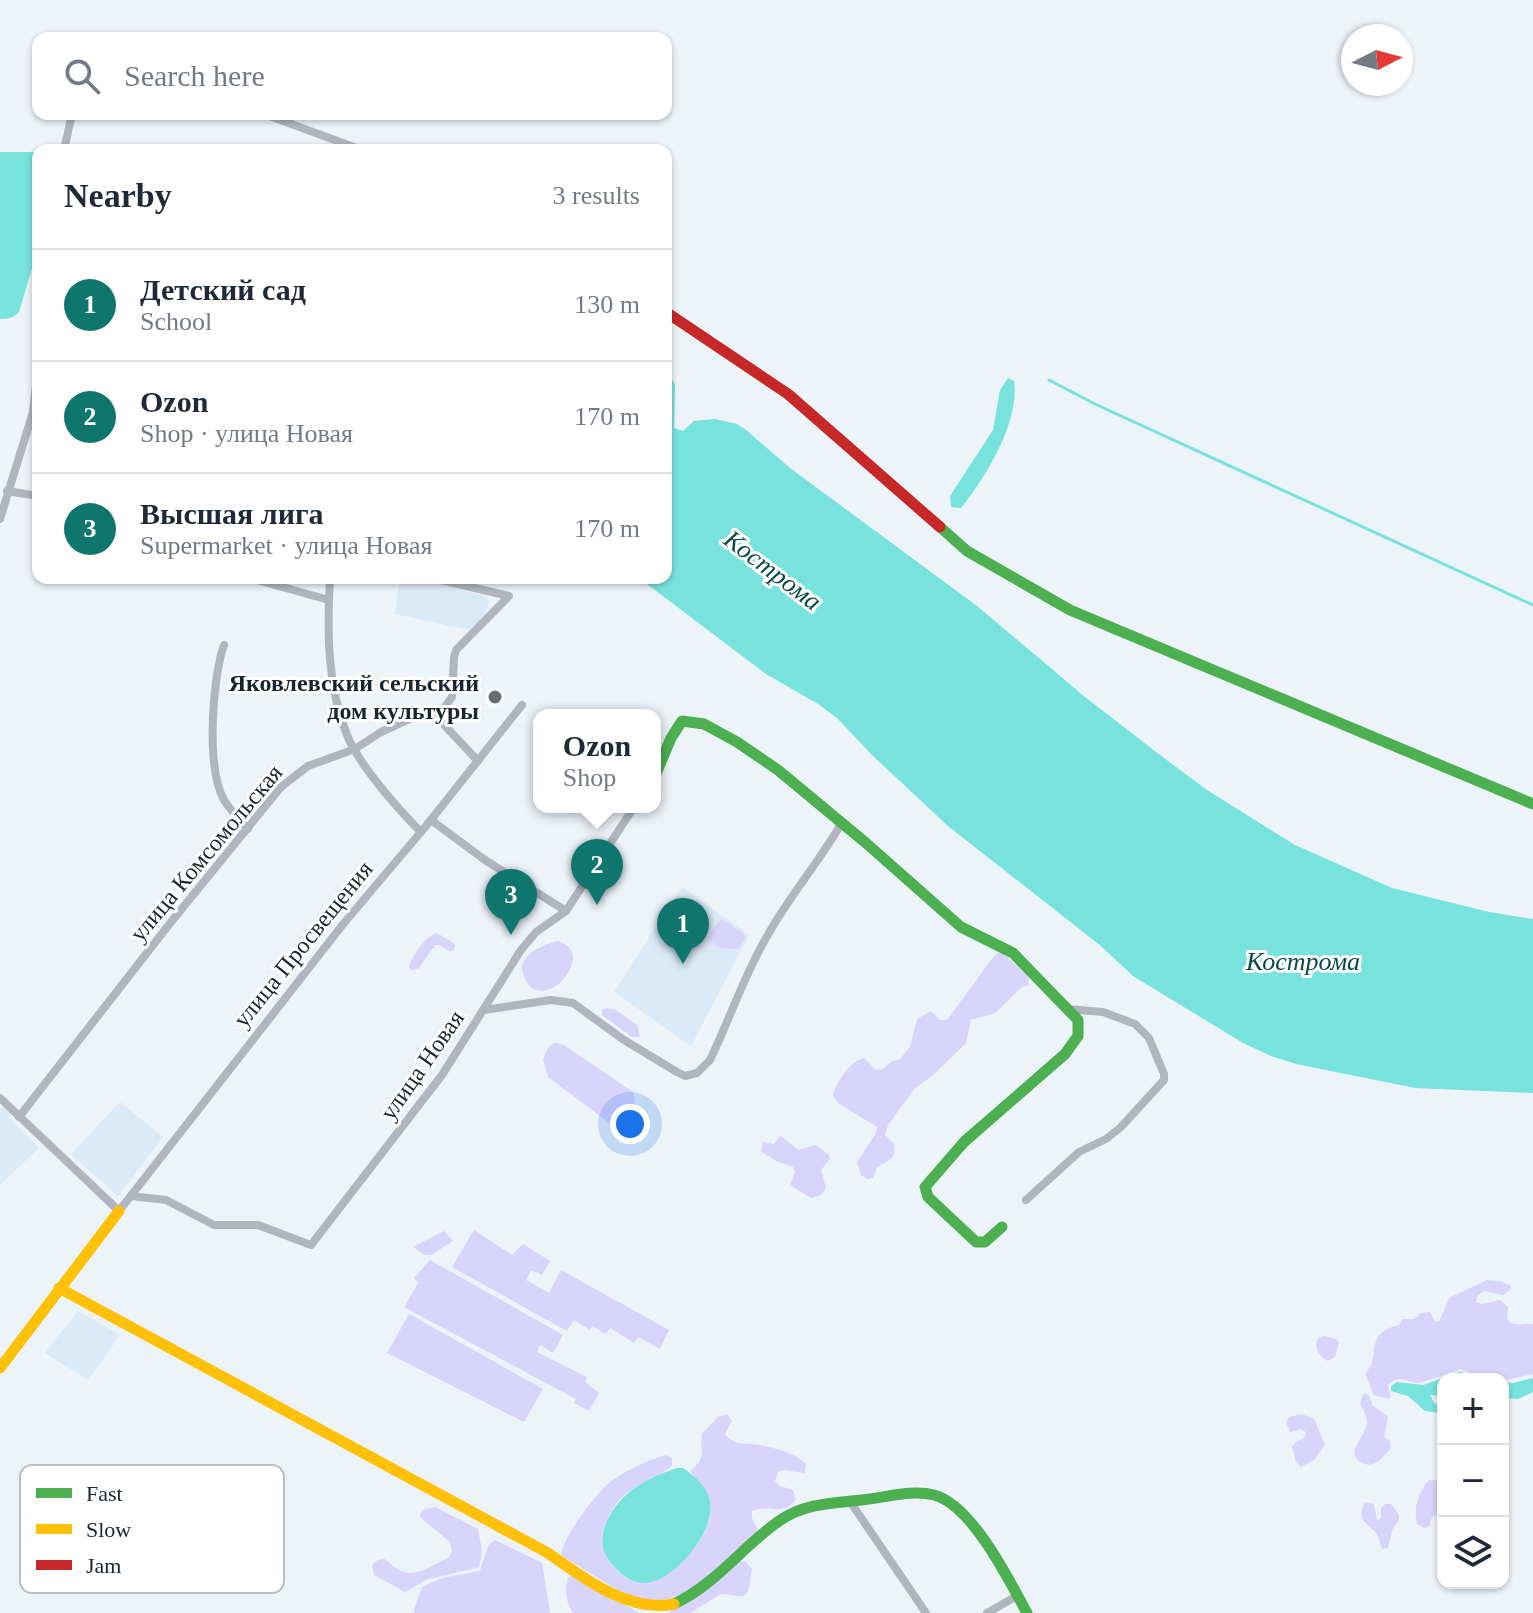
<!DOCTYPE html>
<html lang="en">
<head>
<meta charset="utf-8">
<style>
  body { margin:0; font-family:"Times New Roman",serif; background:#f2f2f3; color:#1f2937 }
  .controls { position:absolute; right:24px; bottom:24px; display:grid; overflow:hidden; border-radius:16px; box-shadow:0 2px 6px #0004 }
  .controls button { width:72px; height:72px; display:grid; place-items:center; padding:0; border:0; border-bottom:2px solid #e0e1e3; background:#fff; color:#1f2937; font:40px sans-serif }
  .compass { position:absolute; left:1341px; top:24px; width:72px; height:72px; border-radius:50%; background:#fff; box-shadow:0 2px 6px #0004; rotate:84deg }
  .you { position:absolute; left:630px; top:1124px; width:28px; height:28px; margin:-20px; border:6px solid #fff; border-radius:50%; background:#1a73e8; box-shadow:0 0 0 12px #1a73e833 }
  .badge { display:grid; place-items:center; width:52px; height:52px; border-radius:50%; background:#0f766e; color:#fff; font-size:26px; font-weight:700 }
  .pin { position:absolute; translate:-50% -66px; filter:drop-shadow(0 2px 4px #0008) }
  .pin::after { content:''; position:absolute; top:42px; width:28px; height:24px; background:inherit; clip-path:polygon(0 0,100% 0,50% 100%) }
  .popup { position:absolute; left:533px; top:709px; width:128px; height:104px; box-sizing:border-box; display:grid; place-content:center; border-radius:16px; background:#fff; filter:drop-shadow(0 2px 6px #0005); font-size:26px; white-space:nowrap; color:#747a83 }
  .popup b { font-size:30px; color:#1f2937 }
  .popup::after { content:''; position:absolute; left:50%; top:100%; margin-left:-16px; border:16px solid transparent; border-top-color:#fff }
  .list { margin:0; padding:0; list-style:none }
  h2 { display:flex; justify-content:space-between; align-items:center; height:104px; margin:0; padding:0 32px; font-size:34px }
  h2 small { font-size:26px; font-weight:400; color:#747a83 }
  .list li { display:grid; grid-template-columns:52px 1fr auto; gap:24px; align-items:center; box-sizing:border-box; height:112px; padding:0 32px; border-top:2px solid #e0e1e3 }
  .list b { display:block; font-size:30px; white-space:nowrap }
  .list p { margin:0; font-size:26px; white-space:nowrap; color:#747a83 }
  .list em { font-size:26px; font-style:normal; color:#747a83 }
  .icon { flex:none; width:44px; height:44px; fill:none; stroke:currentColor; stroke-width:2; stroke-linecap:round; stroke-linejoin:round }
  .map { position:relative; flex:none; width:1533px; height:1613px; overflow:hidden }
  .search { position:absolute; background:#fff; box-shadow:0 2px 6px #0004; left:32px; top:32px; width:640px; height:88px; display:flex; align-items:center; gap:20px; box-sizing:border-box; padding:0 28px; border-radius:16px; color:#747a83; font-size:30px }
  .panel { position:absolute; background:#fff; box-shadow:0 2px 6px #0004; left:32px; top:144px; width:640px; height:440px; border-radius:16px }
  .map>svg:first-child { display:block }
  .built { fill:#daeaf6 }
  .green { fill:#d9d4fc }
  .water { fill:#78e2dd }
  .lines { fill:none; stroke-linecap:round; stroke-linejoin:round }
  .stream { stroke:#78e2dd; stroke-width:3 }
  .street { stroke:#b0b5c0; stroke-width:8 }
  .fast { stroke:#4caf50; stroke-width:11 }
  .slow { stroke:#ffc107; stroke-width:11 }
  .jam { stroke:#c62828; stroke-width:11 }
  .poi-dot { fill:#646e76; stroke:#fff; stroke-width:3 }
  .labels { text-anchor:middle; stroke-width:6; stroke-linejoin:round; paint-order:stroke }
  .poi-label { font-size:24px; font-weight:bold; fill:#1a262f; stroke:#fff; text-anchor:end }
  .street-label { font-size:24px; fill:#1a262f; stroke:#fff }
  .water-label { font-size:26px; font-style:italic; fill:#074a47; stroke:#fff }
  .key { fill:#fff; stroke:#babec1; stroke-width:2 }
  .key-label { font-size:22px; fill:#1a262f }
</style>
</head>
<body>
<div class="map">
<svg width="1533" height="1613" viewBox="0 0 1533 1613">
  <rect width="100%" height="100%" fill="#ecf3f9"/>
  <g class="built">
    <path d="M400 578H420L486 597 489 602 485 615 469 630 395 614Z"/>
    <path d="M682 887 749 935 691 1046 614 992Z"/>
    <path d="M120 1102 163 1137 118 1196 71 1154Z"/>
    <path d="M2 1106 11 1115 9 1118 39 1148 0 1185V1109Z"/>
    <path d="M78 1311 120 1335 88 1380 45 1353Z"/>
  </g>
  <g class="green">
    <path d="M721 919 744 934 745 939 738 949 720 948 708 940 709 935Z"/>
    <path d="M437 933 455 944 454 950 450 951 439 945H435L419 968 411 971 409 967C413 955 425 936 437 933Z"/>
    <path d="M557 941C593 949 560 998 536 990 530 988 526 982 524 976 515 955 542 946 557 941Z"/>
    <path d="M1002 952 1028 976 1029 985 1022 987 995 1013 971 1020 966 1043 932 1076 915 1088 888 1125 885 1135 894 1144C897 1159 888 1161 877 1167L873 1178 867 1179 861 1175 857 1162 876 1133 877 1127 838 1103 833 1095C838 1080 849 1062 864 1058L875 1069 882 1070 892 1061 899 1060 910 1047 917 1019 931 1011 940 1020H947L991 960 997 953Z"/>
    <path d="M607 1008 616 1010 637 1025 640 1037H632L602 1015V1009Z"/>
    <path d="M554 1042 564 1045 633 1092 635 1100 632 1115 643 1126 640 1137 632 1139 624 1134 548 1077 543 1059 548 1048Z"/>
    <path d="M780 1135 798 1150 816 1145 828 1154 830 1159 821 1170 826 1188 821 1195 811 1198 790 1185 795 1172 793 1167 776 1161 761 1151 763 1142 774 1144Z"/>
    <path d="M474 1230 512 1255 523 1244 550 1261 542 1275 531 1270 526 1280 549 1293 561 1270 669 1330 660 1349 638 1337 634 1343 610 1328 605 1334 593 1326 590 1330 574 1320 567 1331 452 1267Z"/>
    <path d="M444 1231 453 1241 431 1255H425L413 1247Z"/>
    <path d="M430 1260 563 1335 553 1353 540 1345 537 1352 587 1377 585 1382 599 1393 589 1411 574 1403 576 1399 404 1307 418 1283 414 1278Z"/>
    <path d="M1487 1280 1501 1281 1511 1286V1289L1503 1295 1484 1291 1478 1295 1476 1302 1482 1304 1500 1300 1508 1307 1507 1319C1514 1328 1523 1323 1533 1324V1374L1507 1380 1475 1379 1467 1371 1460 1369C1454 1372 1421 1383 1417 1383 1404 1381 1398 1374 1388 1385L1391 1397 1389 1399 1374 1395 1365 1374C1383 1355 1362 1334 1399 1325L1402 1319H1414L1421 1313 1430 1312 1435 1321 1439 1322 1449 1298Z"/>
    <path d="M409 1314 543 1389 524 1422 387 1353Z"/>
    <path d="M1325 1336 1336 1339 1339 1343 1335 1357 1328 1361C1320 1357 1313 1347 1318 1338Z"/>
    <path d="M1364 1393 1369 1396 1373 1406 1388 1416 1384 1437 1390 1441 1391 1448 1379 1461 1369 1465C1338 1457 1367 1437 1367 1422 1367 1414 1363 1410 1360 1404Z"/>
    <path d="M727 1414 732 1421 725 1434C735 1447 745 1442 759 1445 773 1447 797 1454 806 1464L805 1473 783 1470 778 1472 775 1481 780 1486 793 1490 796 1499C784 1518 769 1503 752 1511V1518L758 1529 755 1538C724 1562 678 1611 637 1602L562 1556C559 1541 596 1494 609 1483 624 1471 648 1460 666 1455L672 1458V1466C656 1480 630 1485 616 1504 610 1512 603 1527 602 1537 600 1556 623 1584 643 1583 672 1583 719 1530 710 1500 706 1488 695 1480 690 1471 708 1457 699 1453 702 1434L718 1417Z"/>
    <path d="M1302 1414 1314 1419 1325 1445 1314 1460 1301 1467 1296 1462 1292 1447 1295 1443 1305 1437 1306 1432 1301 1429 1290 1432 1286 1423 1289 1417Z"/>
    <path d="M1429 1480 1443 1481V1512L1432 1517 1429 1527 1425 1528 1417 1524C1413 1509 1418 1492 1429 1480Z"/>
    <path d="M1365 1502 1374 1504 1377 1521 1381 1518V1508L1385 1504H1391L1399 1515V1520L1392 1530 1388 1548 1382 1549C1380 1545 1380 1540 1378 1536 1371 1523 1354 1523 1365 1502Z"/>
    <path d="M435 1507 478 1529 482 1551 479 1567 426 1580 405 1592 374 1575 372 1565 378 1560 385 1559C410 1584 421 1570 448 1558L452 1552 450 1542 421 1518 420 1514 425 1509Z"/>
    <path d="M495 1540 542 1563 550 1613H413L422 1587 442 1578 480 1571 488 1546Z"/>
    <path d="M739 1561H745L752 1569C749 1580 753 1599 736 1596 731 1595 726 1594 721 1594L690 1613H668Z"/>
    <path d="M572 1575 639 1613H573C566 1603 564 1589 568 1578Z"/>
  </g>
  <g class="water">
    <path d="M0 152H38V248L19 312C13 318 9 319 0 319Z"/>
    <path d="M666 366 675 385 674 428 683 431 694 421 715 419 737 424 746 430 790 468 977 606 1085 697 1160 755 1207 790 1295 845 1392 888 1489 912 1533 919V1093L1415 1088 1296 1064 1271 1056 1243 1043 1133 976 1101 946 948 826 872 755 837 718 818 704 766 674 639 578H666Z"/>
    <path d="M1008 378 1014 381C1020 421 986 477 961 508L951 507 950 496 993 430 1000 390Z"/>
    <path d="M1460 1372 1465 1373 1471 1379H1443V1396L1430 1395 1435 1404 1443 1405 1441 1413 1425 1411 1408 1396 1391 1391V1386L1397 1382 1423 1385Z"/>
    <path d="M1533 1378V1392L1518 1399 1503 1398V1382L1513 1383Z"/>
    <path d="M677 1468H683C694 1476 707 1486 710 1501 717 1530 672 1586 641 1583 629 1582 618 1572 611 1563 601 1551 600 1538 606 1523 620 1492 645 1479 677 1468Z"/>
  </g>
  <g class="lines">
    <path class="stream" d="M1049 380 1095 404 1533 605"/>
    <g class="street">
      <path d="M264 114 362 150"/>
      <path d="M64 150 72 114"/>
      <path d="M7 491 38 496"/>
      <path d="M0 519 33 412 38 367"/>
      <path d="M250 578 329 600"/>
      <path d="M330 578C327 631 327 685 347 735 359 765 398 809 421 832"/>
      <path d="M224 645C212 679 206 768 224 800 230 810 240 820 248 829"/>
      <path d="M432 712 478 761"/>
      <path d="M431 820 485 860 566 911 634 807"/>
      <path d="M484 1010 551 1000 573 1003 624 1040 677 1072 685 1076 697 1073 710 1060C731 1016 747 968 773 926 794 891 820 860 841 824"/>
      <path d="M0 1098 119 1211 344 923 426 826 522 705"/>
      <path d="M19 1117 171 922 281 787 308 766 355 749 381 732 418 715 444 708 452 697 454 657 456 650 509 596 432 578"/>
      <path d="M131 1196 166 1200 214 1225H258L311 1245 442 1075 521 950 536 932 566 911"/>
      <path d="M1026 1200 1079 1152 1106 1139 1121 1127 1164 1080V1074L1149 1038 1135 1024 1103 1012 1067 1009"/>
      <path d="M849 1500 926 1613"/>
      <path d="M987 1613 1017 1596"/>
    </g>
    <g class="fast">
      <path d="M940 527 967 551 1070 610 1533 804"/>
      <path d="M655 776 671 738 682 721 704 724 737 742 778 770 866 843 961 927 1013 953 1078 1020V1036L1065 1054 964 1142 925 1187 928 1197 976 1242H985L1002 1227"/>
      <path d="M674 1604C716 1584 742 1547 779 1521 803 1504 832 1503 861 1500 884 1498 911 1489 934 1495 972 1505 1009 1580 1027 1613"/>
    </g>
    <g class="slow">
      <path d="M59 1288 548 1553C583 1578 629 1613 674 1604"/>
      <path d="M0 1368 119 1211"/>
    </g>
    <path class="jam" d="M666 312 788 394 940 527"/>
  </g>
  <circle class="poi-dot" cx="495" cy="697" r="8"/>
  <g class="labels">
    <g class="poi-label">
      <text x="479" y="691">Яковлевский сельский<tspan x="479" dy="28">дом культуры</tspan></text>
    </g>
    <g class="street-label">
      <text transform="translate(206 853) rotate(-50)" y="8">улица Комсомольская</text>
      <text transform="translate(303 944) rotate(-51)" y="8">улица Просвещения</text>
      <text transform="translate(422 1065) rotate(-55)" y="8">улица Новая</text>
    </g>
    <g class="water-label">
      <text transform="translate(773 570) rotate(37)" y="9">Кострома</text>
      <text x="1303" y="970">Кострома</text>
    </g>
  </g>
  <rect x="20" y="1465" width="264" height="128" rx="12" class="key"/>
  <rect x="36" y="1488" width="36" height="10" fill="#4caf50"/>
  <rect x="36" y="1524" width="36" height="10" fill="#ffc107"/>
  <rect x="36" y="1560" width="36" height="10" fill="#c62828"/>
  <g class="key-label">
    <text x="86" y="1501">Fast</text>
    <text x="86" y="1537">Slow</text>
    <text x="86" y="1573">Jam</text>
  </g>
</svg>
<div class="controls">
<button>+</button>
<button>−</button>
<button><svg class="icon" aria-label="layers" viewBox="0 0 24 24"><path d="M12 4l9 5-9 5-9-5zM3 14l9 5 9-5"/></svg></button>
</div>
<svg class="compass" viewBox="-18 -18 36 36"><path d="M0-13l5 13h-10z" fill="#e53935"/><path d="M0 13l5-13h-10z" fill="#747a83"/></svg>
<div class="you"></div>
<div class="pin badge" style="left:683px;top:964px">1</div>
<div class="pin badge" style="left:597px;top:905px">2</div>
<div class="popup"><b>Ozon</b>Shop</div>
<div class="pin badge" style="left:511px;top:935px">3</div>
<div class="search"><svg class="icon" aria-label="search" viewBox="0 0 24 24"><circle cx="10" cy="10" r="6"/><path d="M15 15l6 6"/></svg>Search here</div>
<section class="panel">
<h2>Nearby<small>3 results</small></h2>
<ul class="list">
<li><span class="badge">1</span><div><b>Детский сад</b><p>School</p></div><em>130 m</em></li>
<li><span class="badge">2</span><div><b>Ozon</b><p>Shop · улица Новая</p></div><em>170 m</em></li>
<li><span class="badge">3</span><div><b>Высшая лига</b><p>Supermarket · улица Новая</p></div><em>170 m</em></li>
</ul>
</section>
</div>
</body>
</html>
